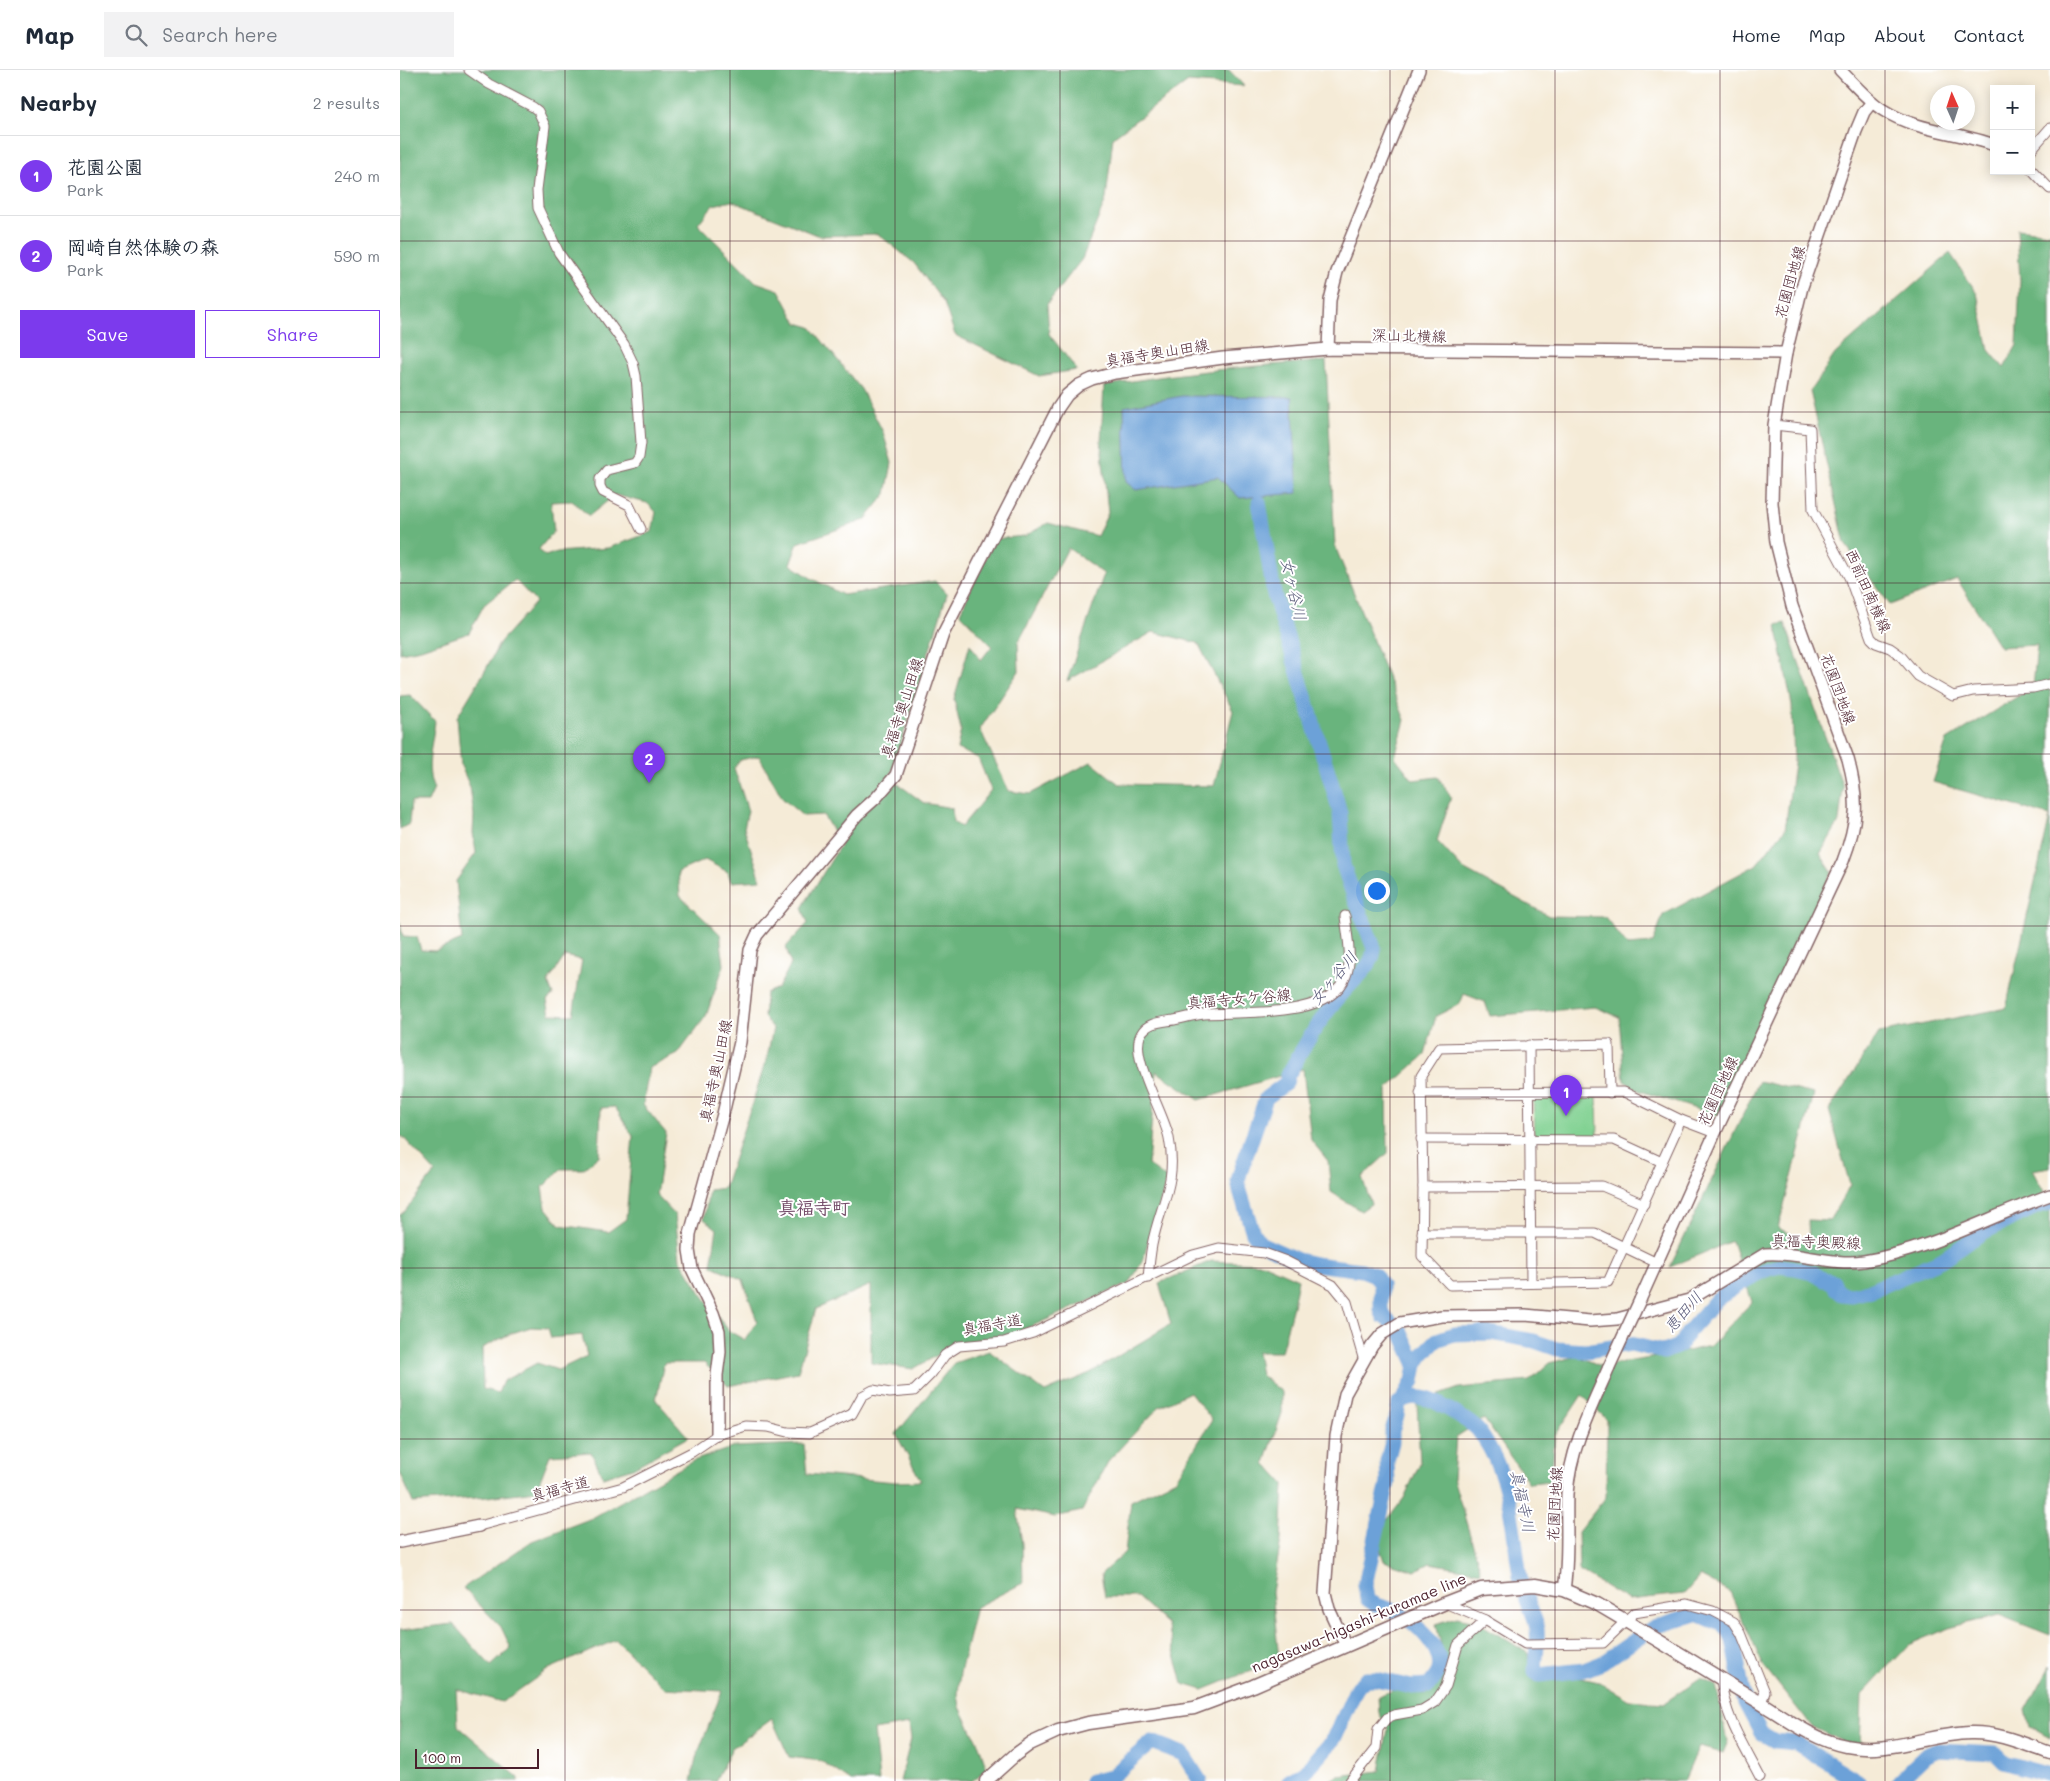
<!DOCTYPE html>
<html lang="en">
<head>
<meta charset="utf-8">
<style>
  body { margin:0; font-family:Mali,"Klee One",sans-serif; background:#f2f2f3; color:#1f2937 }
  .controls { position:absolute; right:15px; top:15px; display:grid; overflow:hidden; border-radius:0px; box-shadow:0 2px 12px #0003 }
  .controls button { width:45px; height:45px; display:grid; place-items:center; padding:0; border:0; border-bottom:1px solid #e0e1e3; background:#fff; color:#1f2937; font:25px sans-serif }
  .compass { position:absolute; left:1530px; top:15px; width:45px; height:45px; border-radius:50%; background:#fff; box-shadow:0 2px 12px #0003; rotate:357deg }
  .scale { position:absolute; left:15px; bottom:12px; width:124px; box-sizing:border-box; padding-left:5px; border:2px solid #4a1f2b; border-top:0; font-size:14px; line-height:18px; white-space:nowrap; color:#4a1f2b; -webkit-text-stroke:4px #fff; paint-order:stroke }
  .you { position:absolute; left:976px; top:820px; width:18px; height:18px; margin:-12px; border:4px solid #fff; border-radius:50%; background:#1a73e8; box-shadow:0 0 0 8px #1a73e833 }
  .badge { display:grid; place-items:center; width:32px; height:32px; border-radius:50%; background:#7c3aed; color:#fff; font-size:16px; font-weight:700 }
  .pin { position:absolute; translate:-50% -41px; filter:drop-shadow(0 1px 2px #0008) }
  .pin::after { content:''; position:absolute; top:26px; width:18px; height:15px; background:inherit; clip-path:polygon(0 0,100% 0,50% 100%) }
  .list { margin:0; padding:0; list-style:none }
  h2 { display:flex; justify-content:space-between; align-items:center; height:65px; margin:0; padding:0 20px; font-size:21px }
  h2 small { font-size:16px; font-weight:400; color:#747a83 }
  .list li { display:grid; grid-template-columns:32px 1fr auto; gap:15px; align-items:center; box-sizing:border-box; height:80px; padding:0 20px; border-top:1px solid #e0e1e3 }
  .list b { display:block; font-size:19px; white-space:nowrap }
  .list p { margin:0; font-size:16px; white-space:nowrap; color:#747a83 }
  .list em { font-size:16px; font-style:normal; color:#747a83 }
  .actions { display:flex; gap:10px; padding:15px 20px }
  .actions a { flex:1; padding:11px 0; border:1px solid #7c3aed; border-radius:0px; text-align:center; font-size:18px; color:#7c3aed }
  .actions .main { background:#7c3aed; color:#fff }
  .icon { flex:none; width:28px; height:28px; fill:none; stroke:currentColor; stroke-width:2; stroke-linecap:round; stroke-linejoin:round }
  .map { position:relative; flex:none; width:1650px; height:1711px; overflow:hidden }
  header { display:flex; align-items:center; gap:30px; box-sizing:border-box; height:70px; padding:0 25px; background:#fff; border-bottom:1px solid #e0e1e3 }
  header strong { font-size:24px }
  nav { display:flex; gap:28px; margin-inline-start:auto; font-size:18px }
  .search { width:350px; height:45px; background:#f2f2f3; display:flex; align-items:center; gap:12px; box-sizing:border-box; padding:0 18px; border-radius:0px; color:#747a83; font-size:19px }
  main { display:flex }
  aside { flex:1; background:#fff }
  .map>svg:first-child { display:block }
  .green { fill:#82d293; stroke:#66785f }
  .forest { fill:#69b47d; stroke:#5a6a54; fill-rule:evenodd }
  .water { fill:#6ca1d8; stroke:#5b6082 }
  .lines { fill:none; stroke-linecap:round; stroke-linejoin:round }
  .river { stroke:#6ca1d8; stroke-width:15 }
  .minor-casing { stroke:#866667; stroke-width:11 }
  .tertiary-casing { stroke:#866667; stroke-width:14 }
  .secondary-casing { stroke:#866667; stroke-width:15 }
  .minor { stroke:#fff; stroke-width:9 }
  .tertiary { stroke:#fff; stroke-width:11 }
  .secondary { stroke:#fff; stroke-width:12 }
  .tertiary-bridge-casing { stroke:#866667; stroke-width:14; stroke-linecap:butt }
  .tertiary-bridge { stroke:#fff; stroke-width:11 }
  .grid { fill:none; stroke:#4a1f2b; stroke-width:1; stroke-opacity:0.55 }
  .labels { text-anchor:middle; stroke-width:4; stroke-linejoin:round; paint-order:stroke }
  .street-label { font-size:15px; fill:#4a1f2b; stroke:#fff }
  .water-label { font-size:16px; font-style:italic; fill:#595a79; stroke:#fff }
  .quarter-label { font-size:18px; font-weight:bold; fill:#744c69; stroke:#fff }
</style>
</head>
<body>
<header>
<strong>Map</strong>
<div class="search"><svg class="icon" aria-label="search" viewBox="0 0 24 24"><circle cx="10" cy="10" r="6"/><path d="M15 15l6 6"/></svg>Search here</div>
<nav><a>Home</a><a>Map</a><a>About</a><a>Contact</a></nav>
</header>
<main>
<aside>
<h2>Nearby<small>2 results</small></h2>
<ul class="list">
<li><span class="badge">1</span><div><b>花園公園</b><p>Park</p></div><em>240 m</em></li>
<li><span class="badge">2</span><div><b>岡崎自然体験の森</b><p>Park</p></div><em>590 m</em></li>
</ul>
<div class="actions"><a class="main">Save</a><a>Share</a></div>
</aside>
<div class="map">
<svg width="1650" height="1711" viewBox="0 0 1650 1711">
  <rect width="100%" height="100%" fill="#fff"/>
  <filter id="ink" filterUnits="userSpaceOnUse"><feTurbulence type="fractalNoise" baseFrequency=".02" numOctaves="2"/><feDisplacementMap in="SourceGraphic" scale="10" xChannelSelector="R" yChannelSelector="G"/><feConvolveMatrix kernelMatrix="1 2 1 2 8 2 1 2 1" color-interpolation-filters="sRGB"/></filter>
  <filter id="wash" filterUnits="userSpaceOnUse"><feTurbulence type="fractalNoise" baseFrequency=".0096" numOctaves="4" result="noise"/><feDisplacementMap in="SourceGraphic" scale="20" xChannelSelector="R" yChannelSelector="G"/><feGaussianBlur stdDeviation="1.12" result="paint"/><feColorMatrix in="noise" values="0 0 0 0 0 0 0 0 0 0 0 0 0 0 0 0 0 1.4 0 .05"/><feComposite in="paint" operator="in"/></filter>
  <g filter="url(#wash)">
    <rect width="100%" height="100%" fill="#f5ebd7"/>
    <path class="green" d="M1133 1025H1197L1198 1067 1134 1068Z"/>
    <g class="forest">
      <path d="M0 0H829L844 16 788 12 713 67 706 129 682 189 647 234 649 264 677 300 639 306 555 265 544 233 514 193 478 164 420 166 332 131 313 135 298 154 356 212 379 220 397 253 411 257 461 319 483 362 492 393 486 424 465 450 398 473 390 494 411 508 443 525 535 511 547 524 490 708 524 733 552 738 553 752 561 757 591 720 578 688 557 679 561 660 554 629 570 574 581 590 592 576 560 543 594 469 625 466 648 453 697 466 708 443 701 371 704 316C778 302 851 296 926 291L935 476 1005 650 995 687 1013 710 1038 707 1051 727 1037 771 1063 799 1149 846 1205 847 1227 875 1253 873 1263 845 1356 795 1385 759 1394 693 1392 635 1376 555 1385 553 1443 717 1439 752 1420 784 1432 802 1318 1046 1240 1021 1224 1011 1219 947 1195 937 1090 946 1085 932 1064 924 1060 934 1036 946 1025 985 987 1019 988 1083 962 1107 971 1134 961 1141 931 1122 928 1091 911 1070 903 999 799 1030 756 1001 748 1095 767 1109 742 1192 730 1213 614 1264 559 1273 513 1299 471 1293V1215L416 1239 398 1302 328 1316 304 1293H264L256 1330 288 1367 233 1398 203 1407 191 1382 150 1385 136 1421 87 1427 13 1433 0 1402V1145L5 1141 35 1102 2 1066 0 1068V853L3 866 17 867 21 880 35 881 62 870 56 811 76 783 73 763 74 745 70 717 61 696 57 647 86 599 100 572 136 532 115 510 84 535 69 563 21 579 0 583ZM215 425 247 433 256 442 252 462 208 478 157 482 145 486 139 479 154 461 151 432 172 431 189 446ZM668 478 704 504 667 611 753 562 798 573 833 641 814 716 719 714 691 692 630 724 609 721 580 659 619 601 618 573ZM359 686 383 729 403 746 423 745 441 774 402 838 408 853 386 877 391 894 378 918 366 923 364 947 373 958 367 988 324 1118 309 1120 304 1149 317 1159 311 1195 343 1210 357 1251 345 1270 329 1261 301 1223 280 1189 275 1145 256 1125 266 1063 243 1035 249 998 278 984 306 946 324 895 320 864 280 826 278 802 305 790 328 802 331 812 361 810 344 758 348 741 334 698 340 690ZM165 886 182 890 173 945 150 944 147 930 153 925 148 912ZM215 1037 233 1066 226 1149 208 1162 160 1155 146 1138 143 1117 161 1099H183L199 1086 201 1038ZM131 1257 148 1258 151 1268 182 1265 187 1286 158 1300 137 1293 103 1311 98 1323 83 1319 82 1278 112 1263Z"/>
      <path d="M1617 159 1650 163V746L1533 712 1547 670 1633 617 1637 575 1600 577 1557 509 1490 535 1445 474 1410 321 1435 284 1550 183 1577 223 1589 280 1604 298 1617 275 1620 211Z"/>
      <path d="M10 625 35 651C33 671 24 700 34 719L28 732H11L9 754 0 759V626Z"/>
      <path d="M1650 746V1097L1632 1100 1650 1132V1565L1599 1545 1549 1558 1509 1575 1462 1625 1460 1680 1412 1657 1363 1595 1330 1522 1300 1506 1284 1524 1228 1530 1179 1501 1178 1462 1206 1427 1207 1350 1182 1325 1155 1366 1151 1411 1129 1413 1084 1349 1056 1367 1053 1408 1081 1502 1030 1493 1015 1501 984 1491 976 1465 1004 1428 1020 1393 1017 1333 1059 1318 1129 1311 1149 1293 1178 1286 1201 1296 1269 1285 1310 1276 1352 1232 1332 1171 1270 1197 1359 1011 1414 1024 1378 1158 1409 1173 1408 1150 1429 1151 1450 1115 1429 1040 1479 963 1606 938Z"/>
      <path d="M811 1191 862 1193 898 1209 893 1236 881 1282H857L861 1305 882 1322V1343L865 1393 884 1414 881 1470 872 1522 879 1589 803 1620 783 1614 767 1554 737 1527H705L701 1504 725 1482 731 1431 776 1409 812 1350 790 1322 759 1337 709 1390 682 1441 655 1447 617 1439 622 1474 623 1513 576 1537 560 1603 558 1624 560 1637 579 1675 587 1699 572 1711H500L511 1669 509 1654 474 1660 479 1711H451L421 1691 389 1687 372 1649 332 1678 315 1711H291L296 1688 322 1621 264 1618 216 1570 149 1599 102 1632 56 1619 58 1656 119 1708V1711H0V1560L53 1554 91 1596 111 1578 101 1557 63 1518 132 1471 192 1448 293 1391 334 1377 404 1374 407 1404 496 1412 521 1411 496 1364 554 1293 589 1281 645 1322 690 1303 771 1254 759 1213Z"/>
      <path d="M1057 1547 1076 1551 1128 1583 1129 1600 1134 1611 1177 1607 1199 1612 1230 1630 1264 1633 1301 1608 1316 1616 1328 1671 1323 1683 1299 1677 1284 1711H927L938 1706 980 1701 988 1659 979 1643 978 1626 994 1620 1026 1624 1042 1611 1044 1587 1036 1554Z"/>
      <path d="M1650 1596V1668L1630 1657 1626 1640Z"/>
    </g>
    <path class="water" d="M782 326 892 327 898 423 840 428 818 407 736 420 726 412 724 337Z"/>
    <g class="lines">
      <g class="river">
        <path d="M859 432 874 524 936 728 940 743 943 795 952 821 974 878C974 891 964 901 955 910 924 941 909 967 888 1005L886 1013 866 1028 840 1103 838 1111 840 1121 853 1163 860 1173 898 1190 915 1194 962 1200 975 1205 981 1215V1240L984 1247C992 1251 993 1259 1001 1262L1016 1295"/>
        <path d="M1004 1328 1013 1311 1016 1295 1022 1285 1037 1270 1054 1264 1091 1263 1134 1271 1157 1279 1186 1281 1231 1274 1264 1282 1279 1276 1289 1261 1317 1229 1348 1209 1368 1199 1380 1196 1395 1198 1412 1202 1424 1210 1433 1212 1436 1219 1442 1224 1452 1225 1472 1220 1541 1190 1582 1163 1638 1136 1650 1133"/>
        <path d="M691 1711 711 1707 752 1672 783 1684 800 1711"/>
        <path d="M889 1711 905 1702 934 1669 957 1617 966 1609H976L1012 1617 1029 1616C1032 1611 1038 1605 1039 1600 1044 1578 1014 1552 998 1543 988 1537 976 1537 967 1529L965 1515 988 1412 987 1391 992 1372V1360L997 1346 999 1333C1011 1323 1029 1328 1041 1335 1053 1342 1066 1349 1076 1358 1081 1363 1085 1371 1089 1377 1112 1417 1113 1462 1120 1506 1122 1523 1131 1537 1136 1553 1140 1568 1135 1586 1135 1602L1139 1605 1184 1600 1202 1593 1254 1557 1296 1544 1322 1554 1329 1561 1333 1569 1345 1633 1361 1663 1375 1671 1396 1673 1458 1711"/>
        <path d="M1499 1711 1526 1685 1538 1680 1595 1683 1604 1692 1650 1705"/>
      </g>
    </g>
  </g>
  <g filter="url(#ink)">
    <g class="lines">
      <defs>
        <g id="minor">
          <path d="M69 0 89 14 133 37 138 41 145 56 137 120 138 138 159 183 224 274 233 293 236 306 241 373 239 387 235 393 207 400 200 409V416L203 422 229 435 241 459"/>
          <path d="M1631 80 1650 58"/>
          <path d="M1631 99 1650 119"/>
          <path d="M1374 355 1410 359 1413 440 1449 507 1471 568 1476 573 1490 578 1500 585 1518 606 1553 626 1573 621 1633 618 1650 614"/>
          <path d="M1129 975 1131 1213"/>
          <path d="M1020 1023 1224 1022 1281 1050 1315 1063"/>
          <path d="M1210 1023 1209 974 1039 978 1021 1006 1023 1117 1022 1186 1050 1215 1208 1212 1281 1050"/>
          <path d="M1021 1069 1214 1070 1262 1092"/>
          <path d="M1023 1117 1202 1116 1244 1134"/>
          <path d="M1022 1163H1195L1257 1193"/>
          <path d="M748 1208C749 1197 750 1186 752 1175 760 1134 778 1113 769 1068 764 1042 729 987 741 964 747 952 762 952 774 950 784 948 794 945 804 944 841 941 930 950 946 906 953 889 947 865 945 846"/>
          <path d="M79 1456 223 1417 292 1382 317 1365 346 1356 368 1357 388 1362 410 1363 452 1344 462 1326 473 1320 490 1323 514 1321 531 1304 545 1285 559 1276 604 1272 633 1263 793 1185 819 1178 864 1183 886 1191 933 1215 947 1232 964 1291"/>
          <path d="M1045 1533 1085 1550 1125 1574 1203 1573 1234 1543 1287 1534 1313 1541 1334 1552 1341 1563 1365 1622 1361 1633"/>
          <path d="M1321 1610C1325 1648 1343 1674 1360 1707"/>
          <path d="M950 1711 976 1678 978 1659 987 1648 994 1645 1022 1640 1035 1632 1046 1616 1058 1575 1085 1550"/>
        </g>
        <g id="tertiary">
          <path d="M1440 0C1453 13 1467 30 1483 40 1516 61 1558 62 1594 75"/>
          <path d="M928 279 930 230 937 202 1019 0"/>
          <path d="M1240 1230 1315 1063 1443 791C1458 752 1459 730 1448 689L1392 536 1376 472 1372 433 1374 355 1386 283 1402 217 1456 61 1464 42 1472 32"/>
          <path d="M317 1365V1305L320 1282 319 1261 313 1243 292 1199 289 1180 290 1164 323 1044 340 972 350 880 357 865 457 745 476 728 496 705 543 564 658 338 667 325 679 315 692 309 715 303 823 288 928 279 1386 283"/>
          <path d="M0 1472 79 1456"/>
          <path d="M1164 1520C1169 1487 1166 1456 1167 1424 1170 1378 1191 1338 1209 1297"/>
          <path d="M946 1576 929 1539 925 1523 936 1366 945 1324 972 1276 982 1264 1000 1253 1042 1246 1125 1245 1190 1251 1217 1249 1289 1230 1365 1184C1398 1181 1431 1196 1464 1191 1530 1180 1588 1147 1650 1125"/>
        </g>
        <path id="secondary" d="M586 1711 615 1685 630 1674 658 1661 688 1653 794 1638 853 1616 1045 1533 1081 1519 1135 1515 1164 1520 1197 1534C1250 1565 1303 1598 1356 1630 1384 1647 1413 1670 1446 1676 1489 1685 1527 1664 1570 1663 1598 1662 1624 1674 1650 1683"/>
      </defs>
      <use href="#minor" class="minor-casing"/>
      <use href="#tertiary" class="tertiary-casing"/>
      <use href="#secondary" class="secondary-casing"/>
      <use href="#minor" class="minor"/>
      <use href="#tertiary" class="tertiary"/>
      <use href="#secondary" class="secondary"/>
      <defs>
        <path id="tertiary-bridge" d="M1209 1297 1240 1230"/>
      </defs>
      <use href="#tertiary-bridge" class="tertiary-bridge-casing"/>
      <use href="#tertiary-bridge" class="tertiary-bridge"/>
    </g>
  </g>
  <path class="grid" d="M165 0V1711M330 0V1711M495 0V1711M660 0V1711M825 0V1711M990 0V1711M1155 0V1711M1320 0V1711M1485 0V1711M0 171H1650M0 342H1650M0 513H1650M0 684H1650M0 856H1650M0 1027H1650M0 1198H1650M0 1369H1650M0 1540H1650"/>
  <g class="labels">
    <g class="street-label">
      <text transform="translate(1390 212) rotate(-74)" y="5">花園団地線</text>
      <text transform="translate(1009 266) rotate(1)" y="5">深山北横線</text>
      <text transform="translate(757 283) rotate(-9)" y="5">真福寺奥山田線</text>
      <text transform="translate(1468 521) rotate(66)" y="5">西前田南横線</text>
      <text transform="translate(1438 619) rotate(70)" y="5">花園団地線</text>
      <text transform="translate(502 638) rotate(-72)" y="5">真福寺奥山田線</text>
      <text transform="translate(839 929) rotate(-5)" y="5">真福寺女ケ谷線</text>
      <text transform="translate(316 1001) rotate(-78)" y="5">真福寺奥山田線</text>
      <text transform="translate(1318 1021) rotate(-65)" y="5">花園団地線</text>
      <text transform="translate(1416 1172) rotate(2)" y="5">真福寺奥殿線</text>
      <text transform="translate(592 1255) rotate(-10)" y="5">真福寺道</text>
      <text transform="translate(160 1419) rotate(-15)" y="5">真福寺道</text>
      <text transform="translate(1155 1434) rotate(-87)" y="5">花園団地線</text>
      <text transform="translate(959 1553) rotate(-23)" y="5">nagasawa-higashi-kuramae line</text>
    </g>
    <g class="water-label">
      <text transform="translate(894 519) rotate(77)" y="6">女ヶ谷川</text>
      <text transform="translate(933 908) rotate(-50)" y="6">女ヶ谷川</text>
      <text transform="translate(1283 1242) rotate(-49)" y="6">恵田川</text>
      <text transform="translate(1123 1431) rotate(78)" y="6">真福寺川</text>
    </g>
    <g class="quarter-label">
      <text x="414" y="1144">真福寺町</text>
    </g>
  </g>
</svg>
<div class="controls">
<button>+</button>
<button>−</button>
</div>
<svg class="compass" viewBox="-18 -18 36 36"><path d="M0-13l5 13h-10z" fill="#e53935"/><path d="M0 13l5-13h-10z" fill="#747a83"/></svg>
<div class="scale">100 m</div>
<div class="you"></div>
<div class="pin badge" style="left:1166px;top:1046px">1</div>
<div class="pin badge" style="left:249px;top:713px">2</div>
</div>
</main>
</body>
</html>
